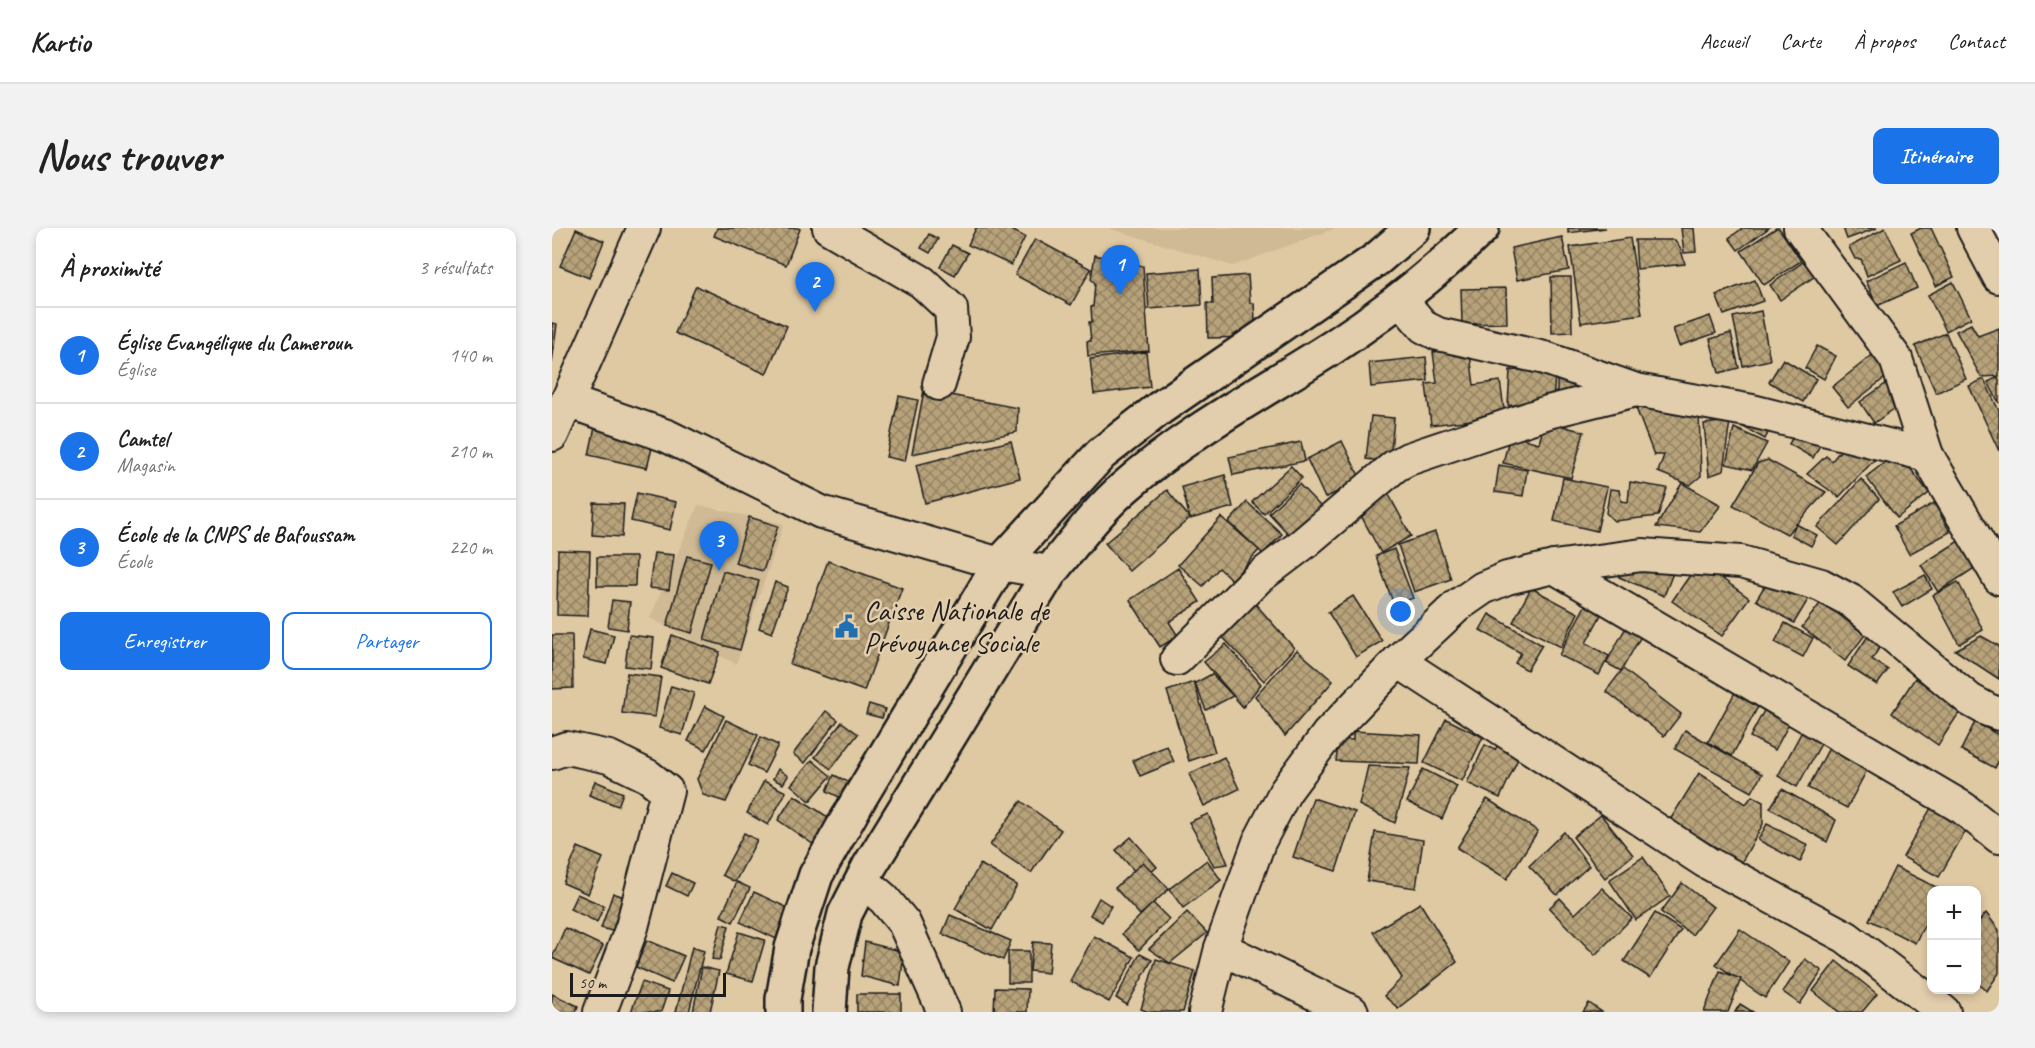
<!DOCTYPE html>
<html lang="fr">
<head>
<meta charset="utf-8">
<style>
  body { margin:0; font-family:Caveat,sans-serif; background:#f2f2f2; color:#222 }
  .controls { position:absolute; right:18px; bottom:18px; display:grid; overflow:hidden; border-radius:12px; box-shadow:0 3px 9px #0003 }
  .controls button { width:54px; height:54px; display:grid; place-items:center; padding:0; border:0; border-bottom:2px solid #e0e0e0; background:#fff; color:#222; font:30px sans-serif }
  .scale { position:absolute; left:18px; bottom:15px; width:156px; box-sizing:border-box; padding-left:6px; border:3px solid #1c1c1c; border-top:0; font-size:16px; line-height:21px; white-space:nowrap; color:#1c1c1c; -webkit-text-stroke:4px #e2cdac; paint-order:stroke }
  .you { position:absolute; left:849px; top:384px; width:21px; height:21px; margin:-15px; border:4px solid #fff; border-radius:50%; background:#1a73e8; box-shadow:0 0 0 9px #1a73e833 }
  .badge { display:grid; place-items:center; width:39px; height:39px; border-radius:50%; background:#1a73e8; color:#fff; font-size:20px; font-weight:700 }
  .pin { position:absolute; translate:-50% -50px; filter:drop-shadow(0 2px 3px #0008) }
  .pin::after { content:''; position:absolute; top:32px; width:21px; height:18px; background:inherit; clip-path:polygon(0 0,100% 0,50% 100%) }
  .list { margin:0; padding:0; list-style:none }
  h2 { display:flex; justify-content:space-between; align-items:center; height:78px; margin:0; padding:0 24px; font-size:26px }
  h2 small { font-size:20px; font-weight:400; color:#767676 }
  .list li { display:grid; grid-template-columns:39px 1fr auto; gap:18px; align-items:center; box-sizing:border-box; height:96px; padding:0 24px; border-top:2px solid #e0e0e0 }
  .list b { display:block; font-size:22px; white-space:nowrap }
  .list p { margin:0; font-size:20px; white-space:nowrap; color:#767676 }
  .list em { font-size:20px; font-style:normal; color:#767676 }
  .actions { display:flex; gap:12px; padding:18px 24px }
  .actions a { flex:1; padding:14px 0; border:2px solid #1a73e8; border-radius:12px; text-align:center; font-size:21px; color:#1a73e8 }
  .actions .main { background:#1a73e8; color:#fff }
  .map { position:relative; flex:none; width:1447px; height:784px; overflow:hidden; border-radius:12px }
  header { display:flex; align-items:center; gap:36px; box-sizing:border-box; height:84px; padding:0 30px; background:#fff; border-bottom:2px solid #e0e0e0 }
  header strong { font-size:28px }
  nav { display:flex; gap:33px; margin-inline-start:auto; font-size:21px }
  .intro { display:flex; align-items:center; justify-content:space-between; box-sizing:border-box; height:144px; padding:0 36px }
  h1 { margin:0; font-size:42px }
  .button { padding:15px 27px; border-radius:12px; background:#1a73e8; color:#fff; font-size:21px; font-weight:700 }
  main { display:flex; gap:36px; padding:0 36px }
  aside { flex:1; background:#fff; border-radius:12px; box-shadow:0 3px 9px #0003 }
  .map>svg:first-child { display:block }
  .built { fill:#cfba95 }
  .building { fill:url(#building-cross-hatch); stroke:#1c1c1c; stroke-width:1.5 }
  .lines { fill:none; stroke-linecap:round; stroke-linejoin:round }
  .minor-casing { stroke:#1c1c1c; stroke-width:36 }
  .major-casing { stroke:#1c1c1c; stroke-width:38 }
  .minor { stroke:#e2cdac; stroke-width:32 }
  .major { stroke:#e2cdac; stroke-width:33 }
  .labels { text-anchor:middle; stroke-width:5; stroke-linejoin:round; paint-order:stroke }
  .poi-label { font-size:28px; fill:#1c1c1c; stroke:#e2cdac; text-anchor:start }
</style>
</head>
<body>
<header>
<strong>Kartio</strong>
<nav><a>Accueil</a><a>Carte</a><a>À propos</a><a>Contact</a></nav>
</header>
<div class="intro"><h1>Nous trouver</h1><a class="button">Itinéraire</a></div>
<main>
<aside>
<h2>À proximité<small>3 résultats</small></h2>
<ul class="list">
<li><span class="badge">1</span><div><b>Église Evangélique du Cameroun</b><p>Église</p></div><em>140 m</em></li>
<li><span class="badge">2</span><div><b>Camtel</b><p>Magasin</p></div><em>210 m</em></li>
<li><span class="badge">3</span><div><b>École de la CNPS de Bafoussam</b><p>École</p></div><em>220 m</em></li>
</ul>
<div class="actions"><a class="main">Enregistrer</a><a>Partager</a></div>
</aside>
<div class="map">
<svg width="1447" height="784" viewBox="0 0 1447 784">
  <defs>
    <pattern id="building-cross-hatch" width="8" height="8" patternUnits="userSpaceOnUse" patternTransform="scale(1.5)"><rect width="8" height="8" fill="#b7a27a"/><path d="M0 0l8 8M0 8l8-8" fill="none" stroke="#948363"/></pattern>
  </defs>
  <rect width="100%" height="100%" fill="#dfc9a3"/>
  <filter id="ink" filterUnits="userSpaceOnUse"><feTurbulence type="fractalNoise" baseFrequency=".0167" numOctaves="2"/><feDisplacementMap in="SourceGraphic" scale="12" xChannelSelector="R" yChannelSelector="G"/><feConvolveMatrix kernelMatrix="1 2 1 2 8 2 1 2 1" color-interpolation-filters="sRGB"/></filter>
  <g filter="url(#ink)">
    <g class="built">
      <path d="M556 0H784L681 38Z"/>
      <path d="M146 277 232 296 184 436 98 390Z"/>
    </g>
    <g class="building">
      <path d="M165 0H246L248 1 234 37 162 8Z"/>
      <path d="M424 0H456L473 9 459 37 416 17Z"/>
      <path d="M1016 0H1054L1016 5Z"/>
      <path d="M1129 0H1142L1144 24 1132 25Z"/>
      <path d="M1191 0H1217L1186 22 1177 10Z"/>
      <path d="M1224 0H1227L1249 33 1212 57 1189 23Z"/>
      <path d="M1291 0H1325L1295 11Z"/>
      <path d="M1333 0 1349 32 1315 48 1309 31H1303L1297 19Z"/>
      <path d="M1369 0H1379L1402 49 1384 58 1359 5Z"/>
      <path d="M24 1 52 13 37 50 8 38Z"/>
      <path d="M377 6 386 11 378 25 369 20Z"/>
      <path d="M1010 9 1017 42 965 52 959 20Z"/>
      <path d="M1078 10 1090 86 1029 95 1018 19Z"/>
      <path d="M483 11 539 41 519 77 463 47Z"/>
      <path d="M1083 12H1123L1129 22 1133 36 1085 41Z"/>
      <path d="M400 17 416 25 403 47 388 39Z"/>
      <path d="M543 27 591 38 597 123 536 128 535 113H539L537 94H540L539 79H541L543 55 539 51Z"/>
      <path d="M1261 27 1272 42 1228 72 1218 57Z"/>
      <path d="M1354 34 1365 60 1325 78 1314 53Z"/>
      <path d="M648 41 650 77 597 81 594 45Z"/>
      <path d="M696 47 698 75H702L704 109 656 110 655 75 661 76 660 50Z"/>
      <path d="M999 49H1019L1020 104 1000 105Z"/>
      <path d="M1203 52 1211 73 1172 87 1164 67Z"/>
      <path d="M1401 54 1419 90 1394 103 1376 67Z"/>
      <path d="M144 58 235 98 214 146 123 105Z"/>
      <path d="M954 60 955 95 910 96 909 61Z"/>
      <path d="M1209 83 1218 132 1191 138 1181 89Z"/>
      <path d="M1158 88 1164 105 1127 118 1121 101Z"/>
      <path d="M0 95 5 96 0 135Z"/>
      <path d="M1419 96 1426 108 1447 100V148L1429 149 1404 103Z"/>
      <path d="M1179 105 1187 140 1167 145 1158 111Z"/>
      <path d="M1394 105 1414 151 1384 165 1363 118Z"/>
      <path d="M1265 118 1284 128 1272 151 1253 140Z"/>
      <path d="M917 119 922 157 948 153 953 188 879 197 874 156 885 155 881 124Z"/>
      <path d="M1328 121 1344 141 1296 179 1280 159Z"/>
      <path d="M594 124 598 159 542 166 538 131Z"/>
      <path d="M874 129 876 153 819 159 817 135Z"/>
      <path d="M1231 131 1264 151 1251 174 1217 154Z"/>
      <path d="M958 142 1003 144 1001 179 956 177Z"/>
      <path d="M1036 146 1037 170 1005 171V147Z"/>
      <path d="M1446 149 1447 152V175L1436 154Z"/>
      <path d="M1342 150 1356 171 1322 195 1308 174Z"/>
      <path d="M1432 151 1447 183V223L1417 158Z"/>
      <path d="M372 162 466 180 465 204 360 226Z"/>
      <path d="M347 168 366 172 353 233 334 229Z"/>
      <path d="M1084 180 1147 183 1149 248 1138 257 1106 244 1112 227H1102Z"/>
      <path d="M819 188 842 190 838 234 814 231Z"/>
      <path d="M45 190 104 204 95 240 37 227Z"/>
      <path d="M993 193 1032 204 1019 250 951 235 958 207 987 215Z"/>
      <path d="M1178 193 1171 243 1157 248 1152 196Z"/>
      <path d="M1186 196 1220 197 1213 211Z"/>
      <path d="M1182 200 1215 215 1200 242 1174 236Z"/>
      <path d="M1244 203 1268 217 1261 230 1237 216Z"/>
      <path d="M1298 210 1325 229 1287 269 1255 246 1274 228 1280 233Z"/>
      <path d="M459 213 468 250 373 275 364 237Z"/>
      <path d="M790 213 809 252 773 270 755 231Z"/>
      <path d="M749 214 753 233 681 247 677 229Z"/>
      <path d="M1346 224 1377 265 1345 290 1314 249Z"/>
      <path d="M1216 232 1274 264 1235 306 1181 277 1206 235Z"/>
      <path d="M947 237 975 242 971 268 943 264Z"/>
      <path d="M739 238 750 250 712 286 700 274Z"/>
      <path d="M673 247 681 279 638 291 630 259Z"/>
      <path d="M1011 250 1055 259 1045 303 1002 293Z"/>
      <path d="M1309 251 1327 271 1286 317 1265 299Z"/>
      <path d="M1078 254 1115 260 1106 288 1062 293 1054 285 1058 261 1067 262 1069 273 1076 274Z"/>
      <path d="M1130 255 1169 277 1148 304 1104 299Z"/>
      <path d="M747 256 769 279 739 309 717 285Z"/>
      <path d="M615 262 638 290 577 343 553 315Z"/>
      <path d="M85 265 124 274 118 302 79 293Z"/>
      <path d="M836 265 859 308 829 325 806 282Z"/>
      <path d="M695 274 730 306 711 326 677 294Z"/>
      <path d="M42 275 72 276 70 309 40 307Z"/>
      <path d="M1382 275 1398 304 1357 326 1342 298Z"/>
      <path d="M197 289 226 298 211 343 183 335Z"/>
      <path d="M669 289 707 322 680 352 667 340 651 358 626 337Z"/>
      <path d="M1244 296 1265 307 1259 318 1239 307Z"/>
      <path d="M883 304 899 351 862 364 846 317Z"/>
      <path d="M1413 309 1430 335 1386 364 1369 337Z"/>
      <path d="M842 321 861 370 842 377 824 328Z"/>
      <path d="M6 322 38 323 36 388 5 387Z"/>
      <path d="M102 325 122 327 117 362 97 360Z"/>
      <path d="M135 328 159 334 140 405 115 398Z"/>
      <path d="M45 329H84L83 358H45Z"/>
      <path d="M1076 331 1126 332 1112 368 1067 349Z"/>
      <path d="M276 333 350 360 312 463 238 436Z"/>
      <path d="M1147 334 1197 370 1170 408 1120 373Z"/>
      <path d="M626 340 648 374 617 394 626 408 608 419 578 372Z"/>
      <path d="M171 343 207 353 188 422 152 412Z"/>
      <path d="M1373 347 1380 361 1350 379 1341 364Z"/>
      <path d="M223 354 236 359 220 405 207 400Z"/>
      <path d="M1215 354 1237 367 1244 355 1260 365 1242 395 1204 372Z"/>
      <path d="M1406 354 1431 402 1407 416 1381 367Z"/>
      <path d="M979 360 1026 385 1009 419 961 394Z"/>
      <path d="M801 368 830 413 804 429 776 384Z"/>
      <path d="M60 372 78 374 75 402 56 399Z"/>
      <path d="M701 373 742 420 712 453 667 405Z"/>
      <path d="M1270 373 1313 407 1293 433 1250 399Z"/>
      <path d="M1035 374 1051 383 1034 415 1057 428 1047 447 1007 427Z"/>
      <path d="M937 386 990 417 975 442 963 435 969 425 928 402Z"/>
      <path d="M1077 394 1092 403 1069 443 1054 435Z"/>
      <path d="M1233 395 1261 410 1251 429 1223 414Z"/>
      <path d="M1322 399 1335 408 1320 431 1336 442 1325 457 1296 438Z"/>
      <path d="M38 401 62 407 55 436 31 431Z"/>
      <path d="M0 407H20L21 460 0 461Z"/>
      <path d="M77 407 102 410 99 441 73 438Z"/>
      <path d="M120 407 168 424 156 456 109 440Z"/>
      <path d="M1429 408 1447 418V451L1403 422Z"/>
      <path d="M674 416 709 456 691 479 652 434Z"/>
      <path d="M745 422 781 453 733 508 703 468Z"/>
      <path d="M1071 441 1129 486 1112 508 1054 463Z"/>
      <path d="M75 445 109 449 103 489 70 485Z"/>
      <path d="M660 446 681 468 654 482 643 455Z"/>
      <path d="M1363 450 1409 482 1386 517 1340 485Z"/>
      <path d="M642 454 663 524 637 533 615 463Z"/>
      <path d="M1187 457 1211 469 1180 528 1156 514Z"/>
      <path d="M119 458 142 465 130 507 107 500Z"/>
      <path d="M317 476 333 481 330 490 314 486Z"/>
      <path d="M1215 477 1240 490 1223 522 1198 509Z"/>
      <path d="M153 478 172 488 154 522 136 513Z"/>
      <path d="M274 483 286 492 253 535 241 526Z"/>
      <path d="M894 491 931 509 910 553 872 535Z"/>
      <path d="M174 492 206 507 174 574 151 567 145 551Z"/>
      <path d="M290 494 306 506 279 541 263 529Z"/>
      <path d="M1255 494 1275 505 1245 559 1226 548Z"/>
      <path d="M1423 494 1447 507V532L1443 540 1409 522Z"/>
      <path d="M1133 502 1210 546 1200 564 1123 521Z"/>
      <path d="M801 503 869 507 867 536 784 533 787 511 801 512Z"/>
      <path d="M209 509 226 517 212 545 196 537Z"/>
      <path d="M948 512 970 522 948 570 915 555 933 517 943 522Z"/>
      <path d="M1279 516 1318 536 1295 580 1256 560Z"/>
      <path d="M615 518 622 534 588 548 581 532Z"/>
      <path d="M672 529 687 561 652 578 637 546Z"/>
      <path d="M260 532 279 548 258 573 239 557Z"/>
      <path d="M816 538 858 540 843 595 807 577Z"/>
      <path d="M226 541 236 548 231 556 221 551Z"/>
      <path d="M871 541 905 558 890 591 855 574Z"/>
      <path d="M1147 545 1194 576 1200 568 1211 574V596L1184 644 1161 633 1167 621 1118 592Z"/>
      <path d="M282 547 301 556 293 572 275 563Z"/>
      <path d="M43 553 71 565 66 578 37 567Z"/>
      <path d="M212 553 234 564 216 597 195 585Z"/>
      <path d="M1230 561 1284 592 1275 614 1218 580Z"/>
      <path d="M242 567 282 593 265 619 226 592Z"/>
      <path d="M761 570 803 584 784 643 741 629Z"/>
      <path d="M935 571 986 603 955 651 905 620Z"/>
      <path d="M469 573 509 602 479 645 438 617Z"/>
      <path d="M1383 573 1419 593 1387 649 1351 629Z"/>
      <path d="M656 586 676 636 662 638 637 594Z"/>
      <path d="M1049 587 1081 627 1053 650 1021 609Z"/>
      <path d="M1215 596 1256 617 1248 634 1206 612Z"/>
      <path d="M823 604 871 612 864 660 815 653Z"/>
      <path d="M1012 604 1037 638 1005 667 977 638Z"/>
      <path d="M192 605 205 612 183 654 170 647Z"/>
      <path d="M579 609 605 639 590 652 564 622Z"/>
      <path d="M26 619 51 630 36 666 11 655Z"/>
      <path d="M1091 629 1118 668 1084 692 1057 652Z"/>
      <path d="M655 632 669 652 631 680 617 661Z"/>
      <path d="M591 634 617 661 588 687 563 660Z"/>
      <path d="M428 636 465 657 440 702 403 681Z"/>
      <path d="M1343 639 1390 662H1380V683L1363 715 1317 692Z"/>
      <path d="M120 645 141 655 135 668 114 658Z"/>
      <path d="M185 654 198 660 181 694 169 688Z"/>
      <path d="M1130 655 1161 679 1140 707 1109 684Z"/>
      <path d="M1050 660 1080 690 1043 727 997 680 1008 670 1023 686Z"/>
      <path d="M202 664 247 685 233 715 188 694Z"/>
      <path d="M61 665 72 669 60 703 49 700Z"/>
      <path d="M25 666 52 678 45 694 18 681Z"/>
      <path d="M547 670 559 678 550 694 538 687Z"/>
      <path d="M601 675 617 691 587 722 570 706Z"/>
      <path d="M868 675 905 734 846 780 832 768 850 750 821 704Z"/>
      <path d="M635 684 655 705 618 735 597 721Z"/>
      <path d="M1103 685 1129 702 1098 750 1072 733Z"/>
      <path d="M1434 685 1447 702V745L1435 763 1424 754V697Z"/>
      <path d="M398 687 459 713 451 732 390 706Z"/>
      <path d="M169 696 177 698 168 732 160 731Z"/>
      <path d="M13 700 51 718 37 747 0 730Z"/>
      <path d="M1188 701 1237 734 1213 770 1164 736Z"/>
      <path d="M187 704 213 712 201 753 174 746Z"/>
      <path d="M542 708 582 729 557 774 518 753Z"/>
      <path d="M95 712 132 728 120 755 84 739Z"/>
      <path d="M313 714 352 724 348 758 309 748Z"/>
      <path d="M481 714 499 715 496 745 478 743Z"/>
      <path d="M140 719 152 723 137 784H124Z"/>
      <rect x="456" y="723" width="21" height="32"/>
      <path d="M588 726 600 732 575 777 564 770Z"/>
      <path d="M604 731 643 743 631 784H597L589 781Z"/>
      <path d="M1253 731 1270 743 1248 776 1231 764Z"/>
      <path d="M1284 733 1325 766 1310 784H1287L1261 763Z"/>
      <path d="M150 739 167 743 158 784H141Z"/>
      <path d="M1168 743 1189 751 1176 784H1152Z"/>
      <path d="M90 754 116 763 109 784H79Z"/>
      <path d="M443 760 476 761 475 784H442Z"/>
      <path d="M0 766 26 778 24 784H0Z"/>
      <rect x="305" y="766" width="44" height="18"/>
      <path d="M1037 775 1050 784H1031Z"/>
      <path d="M1188 776 1201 784H1183Z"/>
    </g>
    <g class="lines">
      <defs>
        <g id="minor">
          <path d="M277 0 370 54 399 81 401 109 387 156"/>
          <path d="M1248 0 1344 131 1375 227 1447 350"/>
          <path d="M1421 0 1447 49"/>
          <path d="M848 71 872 99 886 106 993 130 1084 162 1200 183 1375 227"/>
          <path d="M15 173 115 208 269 284 448 336 498 344"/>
          <path d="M0 207 92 0"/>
          <path d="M1002 339 1411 580 1447 609"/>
          <path d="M625 431 706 350 751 316 843 238 856 231 996 184 1084 162"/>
          <path d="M846 433 1154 634 1294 709 1392 784"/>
          <path d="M0 525 15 520 57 529 96 548 115 563 80 699 48 784"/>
          <path d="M311 653 332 671 352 695 392 784"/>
          <path d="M669 720 800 784"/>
          <path d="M653 784 669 720 707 614 733 564 776 506 846 433 905 378 931 360 955 350 1002 339 1090 327 1189 334 1269 357 1299 373 1418 472 1436 482 1447 486"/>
        </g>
        <g id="major">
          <path d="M231 784V771L240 720 264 647 307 571 448 336 549 226 608 180 825 31 861 0"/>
          <path d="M277 784 280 739 293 686 317 639 498 344C522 315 545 283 573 259 636 203 711 164 781 119 834 84 884 45 930 0"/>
        </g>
      </defs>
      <use href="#minor" class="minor-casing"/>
      <use href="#major" class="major-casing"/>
      <use href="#minor" class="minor"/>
      <use href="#major" class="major"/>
    </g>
  </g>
  <defs>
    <symbol id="civic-bare" viewBox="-9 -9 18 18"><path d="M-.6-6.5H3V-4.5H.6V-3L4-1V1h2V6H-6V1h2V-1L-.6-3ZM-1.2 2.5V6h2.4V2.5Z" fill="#1f6fb2" stroke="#e2cdac" stroke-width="2.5" paint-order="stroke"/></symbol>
  </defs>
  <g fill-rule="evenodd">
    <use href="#civic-bare" x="278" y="382" width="33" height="33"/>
  </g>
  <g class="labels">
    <g class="poi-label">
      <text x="312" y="392">Caisse Nationale de<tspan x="312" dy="32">Prévoyance Sociale</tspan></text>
    </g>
  </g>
</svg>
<div class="controls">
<button>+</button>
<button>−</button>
</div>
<div class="scale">50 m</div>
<div class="you"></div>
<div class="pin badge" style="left:568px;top:67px">1</div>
<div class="pin badge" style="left:263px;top:84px">2</div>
<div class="pin badge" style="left:167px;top:343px">3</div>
</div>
</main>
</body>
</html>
